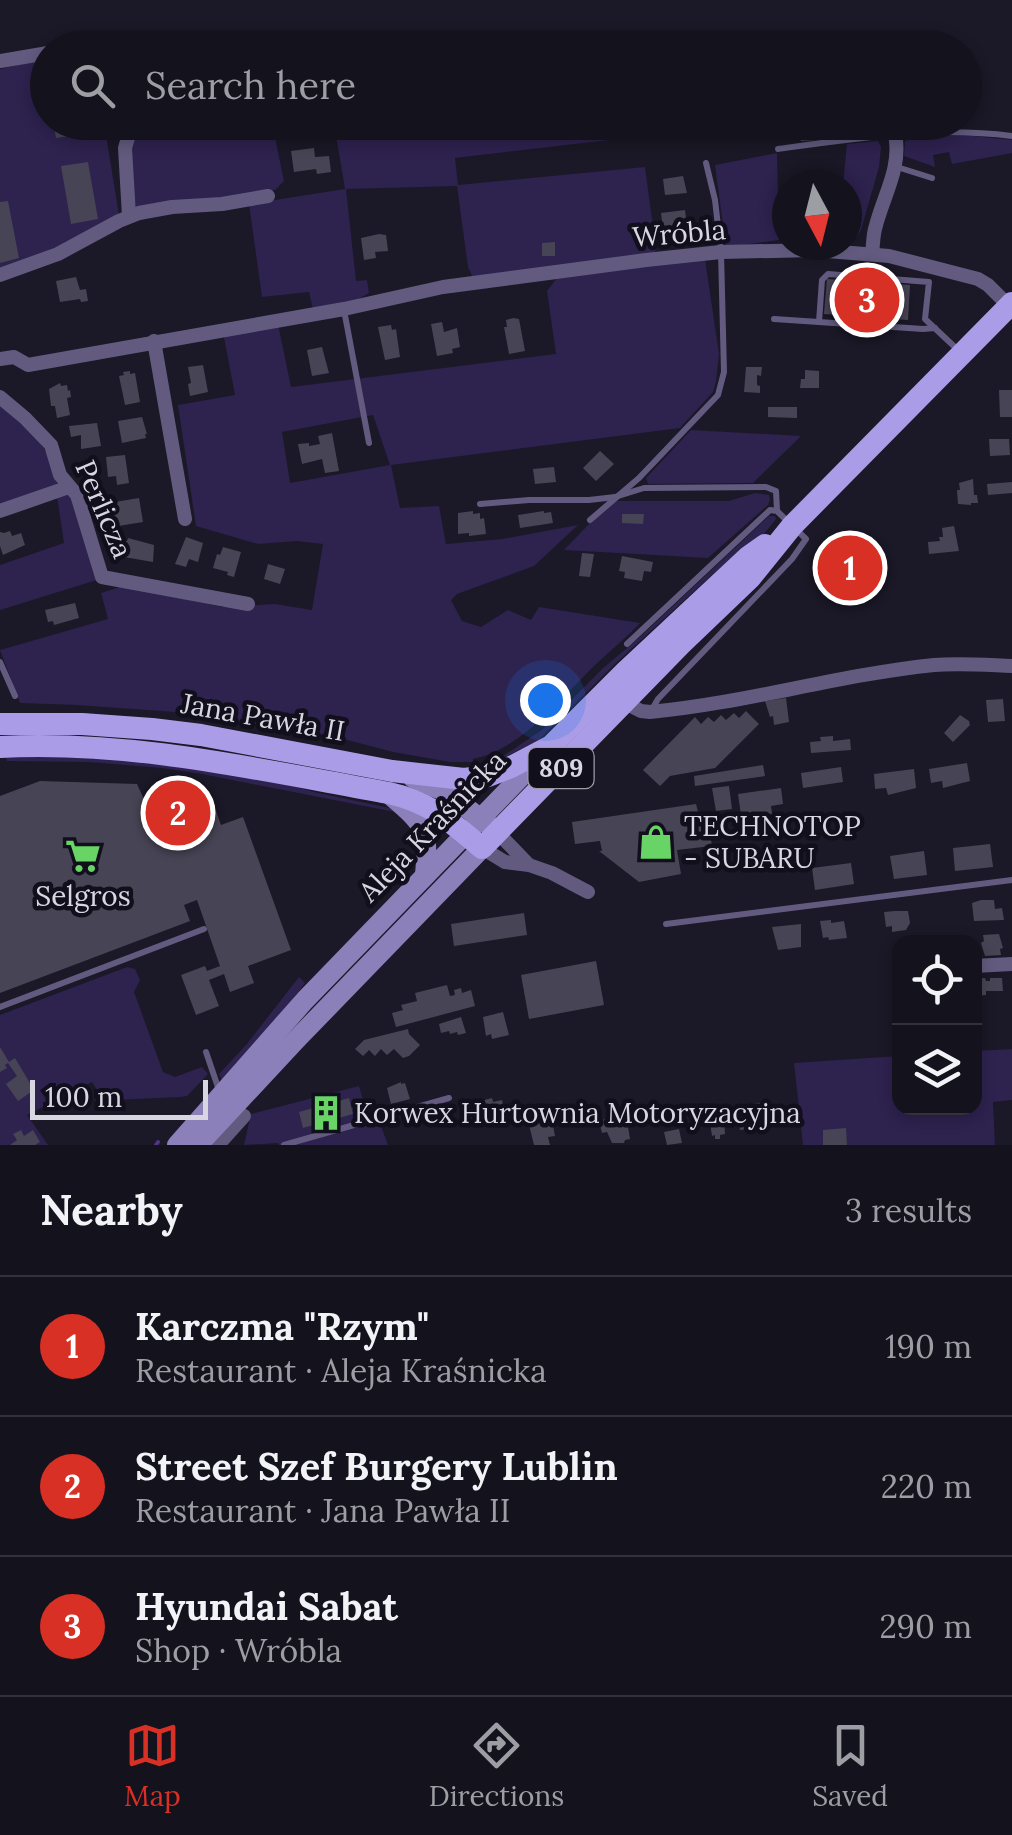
<!DOCTYPE html>
<html lang="en">
<head>
<meta charset="utf-8">
<style>
  body { margin:0; font-family:Lora,serif; background:#21202a; color:#f1f3f6 }
  .controls { position:absolute; right:30px; bottom:30px; display:grid; overflow:hidden; border-radius:20px; box-shadow:0 5px 15px #0003 }
  .controls button { width:90px; height:90px; display:grid; place-items:center; padding:0; border:0; border-bottom:2px solid #33323b; background:#14121d; color:#f1f3f6; font:50px sans-serif }
  .compass { position:absolute; left:772px; top:170px; width:90px; height:90px; border-radius:50%; background:#14121d; box-shadow:0 5px 15px #0003; rotate:173deg }
  .scale { position:absolute; left:30px; bottom:25px; width:178px; box-sizing:border-box; padding-left:10px; border:5px solid #d8d7e1; border-top:0; font-size:28px; line-height:35px; white-space:nowrap; color:#d8d7e1; -webkit-text-stroke:8px #120f1d; paint-order:stroke }
  .you { position:absolute; left:545px; top:700px; width:35px; height:35px; margin:-25px; border:8px solid #fff; border-radius:50%; background:#1a73e8; box-shadow:0 0 0 15px #1a73e833 }
  .badge { display:grid; place-items:center; width:65px; height:65px; border-radius:50%; background:#d93025; color:#fff; font-size:32px; font-weight:700 }
  .pin { position:absolute; translate:-50% -50%; border:5px solid #fff; box-shadow:0 2px 10px #0006 }
  .list { margin:0; padding:0; list-style:none }
  h2 { display:flex; justify-content:space-between; align-items:center; height:130px; margin:0; padding:0 40px; font-size:42px }
  h2 small { font-size:32px; font-weight:400; color:#9d9ea4 }
  .list li { display:grid; grid-template-columns:65px 1fr auto; gap:30px; align-items:center; box-sizing:border-box; height:140px; padding:0 40px; border-top:2px solid #33323b }
  .list b { display:block; font-size:38px; white-space:nowrap }
  .list p { margin:0; font-size:32px; white-space:nowrap; color:#9d9ea4 }
  .list em { font-size:32px; font-style:normal; color:#9d9ea4 }
  .icon { flex:none; width:55px; height:55px; fill:none; stroke:currentColor; stroke-width:2; stroke-linecap:round; stroke-linejoin:round }
  .map { position:relative; flex:none; width:1012px; height:1145px; overflow:hidden }
  .search { position:absolute; background:#14121d; box-shadow:0 5px 15px #0003; left:30px; right:30px; top:30px; height:110px; display:flex; align-items:center; gap:25px; box-sizing:border-box; padding:0 35px; border-radius:55px; color:#9d9ea4; font-size:38px }
  .sheet { height:550px; background:#14121d }
  nav { display:flex; justify-content:space-around; align-items:center; box-sizing:border-box; height:140px; border-top:2px solid #33323b; background:#14121d; font-size:28px; color:#9d9ea4 }
  nav a { display:grid; justify-items:center; gap:5px }
  nav .on { color:#d93025 }
  .map>svg:first-child { display:block }
  .green { fill:#2e224f; fill-rule:evenodd }
  .lines { fill:none; stroke-linecap:round; stroke-linejoin:round }
  .stream { stroke:#4d3685; stroke-width:4 }
  .building { fill:#474455 }
  .service { stroke:#625b7f; stroke-width:6 }
  .minor { stroke:#625b7f; stroke-width:14 }
  .secondary { stroke:#8b80b9; stroke-width:20 }
  .primary { stroke:#ab9ce7; stroke-width:22 }
  .labels { text-anchor:middle; stroke-width:9; stroke-linejoin:round; paint-order:stroke }
  .shield { fill:#120f1d; stroke:#9d9ba6; stroke-width:2.5 }
  .shield-label { font-size:25px; font-weight:bold; fill:#d8d7e1 }
  .street-label { font-size:28px; fill:#d8d7e1; stroke:#120f1d }
  .poi-label { font-size:28px; fill:#d8d7e1; stroke:#120f1d; text-anchor:start }
</style>
</head>
<body>
<div class="map">
<svg width="1012" height="1145" viewBox="0 0 1012 1145">
  <rect width="100%" height="100%" fill="#1b1827"/>
  <g class="green">
    <path d="M47 58 48 122 104 123 119 215 43 257 0 271V69Z"/>
    <path d="M245 123H272L284 181 275 190 224 200 132 211V140C151 122 217 124 245 123Z"/>
    <path d="M334 123H729V126L455 158 458 185 645 167 656 249 654 254 473 278 468 267 457 186 346 189 356 281 367 280 369 293 357 300 313 309 309 292 262 297 249 204 345 189Z"/>
    <path d="M924 136H973L1012 140V153L952 164 949 152 933 155 935 167 904 156 905 141Z"/>
    <path d="M878 141 881 147 879 167 861 230 857 236 847 239V185H843L847 144Z"/>
    <path d="M777 153 779 240 726 247 715 165Z"/>
    <path d="M705 259 719 354 716 382 713 392 680 428 391 465 400 508 439 506 446 544 502 539 578 525 534 566 457 594 451 600 462 621 481 627 508 610 531 620 539 607 640 623C624 640 605 655 589 671 557 703 519 750 473 759V762H450L393 752 336 737 175 712 77 705 20 703 0 650 108 619 101 593 123 586 223 607 275 604 312 610 323 544 297 541 258 544 196 526 178 405 235 395 223 332 278 324 291 387 556 354 547 291 557 278ZM373 415 390 465 290 483 282 432Z"/>
    <path d="M0 405C29 432 49 441 56 482L60 486 0 506Z"/>
    <path d="M691 430 801 436 753 483 648 484 646 478Z"/>
    <path d="M70 492 97 580 0 610V565L64 543 57 496Z"/>
    <path d="M755 493 769 495 770 500 768 505 708 558 564 550 611 501H729Z"/>
    <path d="M769 516H775L776 519 764 534 713 574 617 662 539 740 491 764 542 730 602 669 640 637Z"/>
    <path d="M92 754 267 778 314 792 399 810 404 818 395 812 202 774 162 768 89 762 7 761 6 758Z"/>
    <path d="M127 967 135 969 140 980 134 992 163 1072 175 1077 202 1067 208 1074 187 1096 181 1097 113 1100 99 1093 92 1082 27 1115 48 1145H0V1015Z"/>
    <path d="M299 977 305 983 278 1019 222 1081 219 1074 246 1045Z"/>
    <path d="M1012 1049V1100L993 1102 995 1145H803L794 1063 899 1056 900 1108H974L975 1051Z"/>
    <path d="M359 1086 367 1114 376 1112 388 1145H279L278 1143 244 1145 251 1114Z"/>
  </g>
  <g class="lines">
    <path class="stream" d="M156 1145 158 1142"/>
  </g>
  <g class="building">
    <path d="M53 122H82L84 134 56 138Z"/>
    <path d="M803 122H813L815 140 801 141 800 137H805Z"/>
    <path d="M314 148 315 157 329 156 331 172 317 174 316 169 294 172 291 151Z"/>
    <path d="M88 162 98 219 71 224 61 166Z"/>
    <path d="M683 176 687 193 665 195 663 179Z"/>
    <path d="M8 201 19 258 0 263V202Z"/>
    <path d="M685 210 687 226 663 229 661 213Z"/>
    <path d="M379 234 386 235 388 251 375 252 376 258 364 260 361 238Z"/>
    <path d="M555 242V256H542V243Z"/>
    <path d="M76 277 80 290 86 289 88 301 81 302 80 299 60 302 56 281Z"/>
    <path d="M827 279 910 285 908 320 824 314Z"/>
    <path d="M513 318 519 319 525 351 509 354 504 327H507L506 320Z"/>
    <path d="M442 322 444 332 457 328 460 347 452 349 453 353 437 356 431 324Z"/>
    <path d="M391 325 392 330 396 329 400 357 385 360 378 327Z"/>
    <path d="M322 347 329 373 312 376 307 350Z"/>
    <path d="M203 365 208 392 190 396 188 384 191 383 188 367Z"/>
    <path d="M746 367H762L761 376 757 375V385L760 386V393L744 392Z"/>
    <path d="M805 370 819 371V388H800L801 379H805Z"/>
    <path d="M130 371V374L135 373 140 402 125 405 119 376 124 375 123 372Z"/>
    <path d="M60 383 61 386 67 385 68 391 70 390 71 397 67 398 70 415 57 418 55 406H51L49 389Z"/>
    <path d="M999 390H1012V417H1000Z"/>
    <path d="M768 407H797V418L768 417Z"/>
    <path d="M142 417 147 434H145L146 438 122 443 118 421Z"/>
    <path d="M97 423 101 446 81 449V435L71 437 69 426Z"/>
    <path d="M332 433 339 471 325 473 322 459 302 464 298 444 309 443V446L320 444 318 436Z"/>
    <path d="M989 439H1009L1010 455 990 456Z"/>
    <path d="M600 451 614 464 596 481 583 468Z"/>
    <path d="M125 455 129 483 117 485 116 476 108 477 106 457Z"/>
    <path d="M554 467 556 482 535 484 533 469Z"/>
    <path d="M973 479 974 495H977L978 503H971V505L958 504 957 490H960L959 483Z"/>
    <path d="M1012 482V493L988 495 987 484Z"/>
    <path d="M139 498 143 522 106 528 104 511 116 509 115 502Z"/>
    <path d="M473 511V514L480 513V519L484 518 486 534 469 536V533L458 534V513Z"/>
    <path d="M544 511V513L551 512 553 523 520 528 518 515Z"/>
    <path d="M622 514H644L643 524 622 523Z"/>
    <path d="M954 526 959 551 929 554 928 542 940 541 939 537H943L942 528Z"/>
    <path d="M10 531 12 536 21 533 25 545 3 555 0 546V532L4 533Z"/>
    <path d="M186 537 203 543 198 562 189 559 186 567 175 564Z"/>
    <path d="M128 538 154 545 153 562 124 557 125 553 117 552 119 540 127 541Z"/>
    <path d="M223 547 241 552 234 577 227 575 228 572 213 568 217 554 220 555Z"/>
    <path d="M582 553 594 554 590 577 579 576Z"/>
    <path d="M867 554 871 557 879 556 881 574 854 576 834 569 844 557 861 561 864 560V557Z"/>
    <path d="M622 556 653 562 651 572 644 571 642 581 624 578 625 572 619 571Z"/>
    <path d="M268 564 285 569 280 584 264 579Z"/>
    <path d="M75 603 79 618 54 625 53 621 48 622 45 610Z"/>
    <path d="M786 698 789 722 774 725 773 716 770 717 765 701Z"/>
    <path d="M1003 699 1005 721 988 722 986 700Z"/>
    <path d="M746 711 759 724 715 768 670 776 660 786 643 770 695 717 701 724 708 717 714 722 721 715 726 720 734 713 739 718Z"/>
    <path d="M960 715 969 721 970 725 953 742 944 733Z"/>
    <path d="M833 736V741L850 739 851 750 811 753 810 742 821 741 820 737Z"/>
    <path d="M967 763 970 781 943 788 942 781 931 783 929 769Z"/>
    <path d="M763 765 765 776 695 786 694 776Z"/>
    <path d="M841 767 843 782 803 788 801 773Z"/>
    <path d="M914 769 916 788 888 795 886 788 875 789 874 774Z"/>
    <path d="M40 781 137 784 147 806 159 801 155 790 179 782 192 816 215 808 221 825 243 817 291 950 248 966 254 983 230 992 224 974 209 980 219 1006 196 1015 181 975 205 966 207 971 220 966 197 900 184 905 190 921 0 993V796Z"/>
    <path d="M729 786 732 809 716 811 712 788Z"/>
    <path d="M781 788 783 804 771 806 772 814 741 815 738 794Z"/>
    <path d="M696 804 698 812H707L712 846 677 850 681 874 639 882 599 851H602L600 841 575 844 572 822Z"/>
    <path d="M990 844 993 867 955 871 953 848Z"/>
    <path d="M924 851 927 875 894 879 890 856Z"/>
    <path d="M851 863 854 884 815 890 812 868Z"/>
    <path d="M981 900H994L995 909 1002 908 1004 920 974 921 972 903Z"/>
    <path d="M895 911H908L910 923 906 930 892 932V926L886 927 884 912Z"/>
    <path d="M524 913 527 935 454 946 451 924Z"/>
    <path d="M831 920V923L844 921 847 938 829 940 828 937 823 938 820 921Z"/>
    <path d="M801 924V947L778 950 772 927Z"/>
    <path d="M999 934 1003 948 1000 949 1001 955 985 956 981 943 984 941 983 935Z"/>
    <path d="M596 961 604 1005 529 1019 521 975Z"/>
    <path d="M985 978 986 981H990V978H1002L1003 991H986V995L974 996V979Z"/>
    <path d="M447 985 450 996 455 995 454 990 461 988 462 993 471 990 475 1006 396 1027 392 1013 403 1010 401 1005 417 1001 415 993Z"/>
    <path d="M503 1012 509 1035 492 1039 491 1034 486 1036 483 1017Z"/>
    <path d="M461 1017 466 1033 458 1035 457 1032 450 1034 449 1031 441 1033 439 1024Z"/>
    <path d="M408 1029 409 1034 420 1045 409 1056 403 1058 394 1049 387 1055 381 1049 375 1056 369 1050 363 1056 355 1049 364 1040Z"/>
    <path d="M0 1047 9 1062 15 1058 34 1090 18 1101 6 1084 17 1076 8 1063 5 1065 7 1068 0 1072Z"/>
    <path d="M401 1082V1084L405 1083 410 1099 391 1104 387 1088Z"/>
    <path d="M349 1098 353 1114 303 1128 299 1112Z"/>
    <path d="M492 1098 493 1102 502 1100 506 1116 469 1126 466 1115 472 1113 470 1104Z"/>
    <path d="M763 1102 766 1126H748L749 1129 740 1130 736 1106 755 1107 754 1104Z"/>
    <path d="M724 1114 725 1134 720 1135V1139H715V1135L712 1136 709 1116Z"/>
    <path d="M617 1115 618 1123 627 1121 630 1139 625 1140 624 1143H612L607 1132 602 1133 599 1121Z"/>
    <path d="M552 1120 555 1136 548 1137 550 1145H534L529 1125Z"/>
    <path d="M846 1128 847 1145H823V1130Z"/>
    <path d="M679 1129 682 1143 667 1145 664 1132Z"/>
    <path d="M21 1130 24 1136 33 1130 40 1142 35 1145H10L17 1140 13 1134Z"/>
  </g>
  <g class="lines">
    <g class="service">
      <path d="M778 149C856 138 933 126 1012 136"/>
      <path d="M897 167 932 178"/>
      <path d="M344 310 369 443"/>
      <path d="M774 319 923 329 935 328"/>
      <path d="M819 322 822 280 828 274 929 282 925 319 958 350"/>
      <path d="M480 504 529 500H589L615 497 644 488 766 487 776 491 777 510"/>
      <path d="M590 520 639 478 718 395 724 372 721 252 715 200 706 163"/>
      <path d="M627 644 770 510 777 511 806 539 792 559 658 699 651 711"/>
      <path d="M0 662 15 696"/>
      <path d="M666 924 1012 880"/>
      <path d="M0 1007 204 929"/>
      <path d="M206 1052 220 1093"/>
      <path d="M284 1145 449 1098"/>
    </g>
    <g class="minor">
      <path d="M75 48 114 40"/>
      <path d="M0 61 48 53"/>
      <path d="M129 216 125 148 130 131 137 128 182 122"/>
      <path d="M872 254C873 246 873 237 875 229 883 196 902 168 895 134"/>
      <path d="M0 275 58 254 119 221 139 213 172 207 222 204 268 196"/>
      <path d="M154 341 185 519"/>
      <path d="M0 359 14 357 28 365 344 309 443 287 646 260 721 252 815 250 889 256 978 279 988 285 1009 306"/>
      <path d="M0 397 25 418 51 445 60 475 77 495 102 577 248 604"/>
      <path d="M0 511 69 487"/>
      <path d="M625 703 641 711 650 712C746 703 838 675 934 665 960 663 986 665 1012 666"/>
      <path d="M498 833 529 865"/>
      <path d="M482 848 505 862 529 865 552 873 588 892"/>
      <path d="M974 966 1012 964"/>
      <path d="M218 1145 244 1116 232 1109"/>
    </g>
    <g class="secondary">
      <path d="M413 778 446 792 490 826"/>
      <path d="M390 795C425 825 429 828 425 875"/>
      <path d="M177 1145 305 1000 543 754"/>
      <path d="M198 1145 296 1040 482 848"/>
    </g>
    <g class="primary">
      <path d="M0 724H82L152 729 201 735 392 771 464 779 488 776 511 767 551 746 625 672 748 557 765 545"/>
      <path d="M0 747C132 740 260 770 389 793 430 802 451 822 482 848L681 644 750 578 792 526 1012 303"/>
    </g>
  </g>
  <defs>
    <symbol id="shop-bare" viewBox="-9 -9 18 18"><path d="M-5-2.5h2.3a2.7 3.5 0 0 1 5.4 0H5L5.5 6h-11ZM-1.5-2.5h3a1.5 2.3 0 0 0-3 0Z" fill="#68d465" stroke="#120f1d" stroke-width="2.5" paint-order="stroke"/></symbol>
    <symbol id="supermarket-bare" viewBox="-9 -9 18 18"><path d="M-6-5.5h2.5l.6 2H6L4.5 2H-2.5L-4.4-4H-6ZM-1.5 3.2a1.3 1.3 0 1 0 .1 0ZM3 3.2a1.3 1.3 0 1 0 .1 0Z" fill="#68d465" stroke="#120f1d" stroke-width="2.5" paint-order="stroke"/></symbol>
    <symbol id="building-bare" viewBox="-9 -9 18 18"><path d="M-4-6H4V6H1V3H-1V6H-4ZM-2.5-4.3h1.7v1.8h-1.7ZM.8-4.3h1.7v1.8H.8ZM-2.5-1h1.7V.8h-1.7ZM.8-1h1.7V.8H.8Z" fill="#68d465" stroke="#120f1d" stroke-width="2.5" paint-order="stroke"/></symbol>
  </defs>
  <g fill-rule="evenodd">
    <use href="#shop-bare" x="631" y="817" width="50" height="50"/>
    <use href="#supermarket-bare" x="58" y="831" width="50" height="50"/>
    <use href="#building-bare" x="301" y="1088" width="50" height="50"/>
  </g>
  <g class="labels">
    <rect class="shield" x="528.5" y="748" width="65" height="40" rx="8"/>
    <g class="shield-label">
      <text x="561" y="777">809</text>
    </g>
    <g class="street-label">
      <text transform="translate(679 233) rotate(-5)" y="10">Wróbla</text>
      <text transform="translate(104 509) rotate(67)" y="10">Perlicza</text>
      <text transform="translate(263 717) rotate(10)" y="10">Jana Pawła II</text>
      <text transform="translate(432 826) rotate(-46)" y="10">Aleja Kraśnicka</text>
    </g>
    <g class="poi-label">
      <text x="684" y="836">TECHNOTOP<tspan x="684" dy="32">- SUBARU</tspan></text>
      <text x="83" y="906" text-anchor="middle">Selgros</text>
      <text x="354" y="1123">Korwex Hurtownia Motoryzacyjna</text>
    </g>
  </g>
</svg>
<div class="controls">
<button><svg class="icon" aria-label="locate" viewBox="0 0 24 24"><circle cx="12" cy="12" r="6"/><path d="M12 2v4M12 18v4M2 12h4M18 12h4"/></svg></button>
<button><svg class="icon" aria-label="layers" viewBox="0 0 24 24"><path d="M12 4l9 5-9 5-9-5zM3 14l9 5 9-5"/></svg></button>
</div>
<svg class="compass" viewBox="-18 -18 36 36"><path d="M0-13l5 13h-10z" fill="#e53935"/><path d="M0 13l5-13h-10z" fill="#9d9ea4"/></svg>
<div class="scale">100 m</div>
<div class="you"></div>
<div class="pin badge" style="left:850px;top:568px">1</div>
<div class="pin badge" style="left:178px;top:813px">2</div>
<div class="pin badge" style="left:867px;top:300px">3</div>
<div class="search"><svg class="icon" aria-label="search" viewBox="0 0 24 24"><circle cx="10" cy="10" r="6"/><path d="M15 15l6 6"/></svg>Search here</div>
</div>
<section class="sheet">
<h2>Nearby<small>3 results</small></h2>
<ul class="list">
<li><span class="badge">1</span><div><b>Karczma &quot;Rzym&quot;</b><p>Restaurant · Aleja Kraśnicka</p></div><em>190 m</em></li>
<li><span class="badge">2</span><div><b>Street Szef Burgery Lublin</b><p>Restaurant · Jana Pawła II</p></div><em>220 m</em></li>
<li><span class="badge">3</span><div><b>Hyundai Sabat</b><p>Shop · Wróbla</p></div><em>290 m</em></li>
</ul>
</section>
<nav>
<a class="on"><svg class="icon" aria-label="map" viewBox="0 0 24 24"><path d="M3 6l6-2 6 2 6-2v14l-6 2-6-2-6 2zM9 4v14M15 6v14"/></svg>Map</a>
<a><svg class="icon" aria-label="directions" viewBox="0 0 24 24"><path d="M12 3l9 9-9 9-9-9zM9 14v-3h6M13 9l2 2-2 2"/></svg>Directions</a>
<a><svg class="icon" aria-label="saved" viewBox="0 0 24 24"><path d="M7 4h10v16l-5-4-5 4z"/></svg>Saved</a>
</nav>
</body>
</html>
